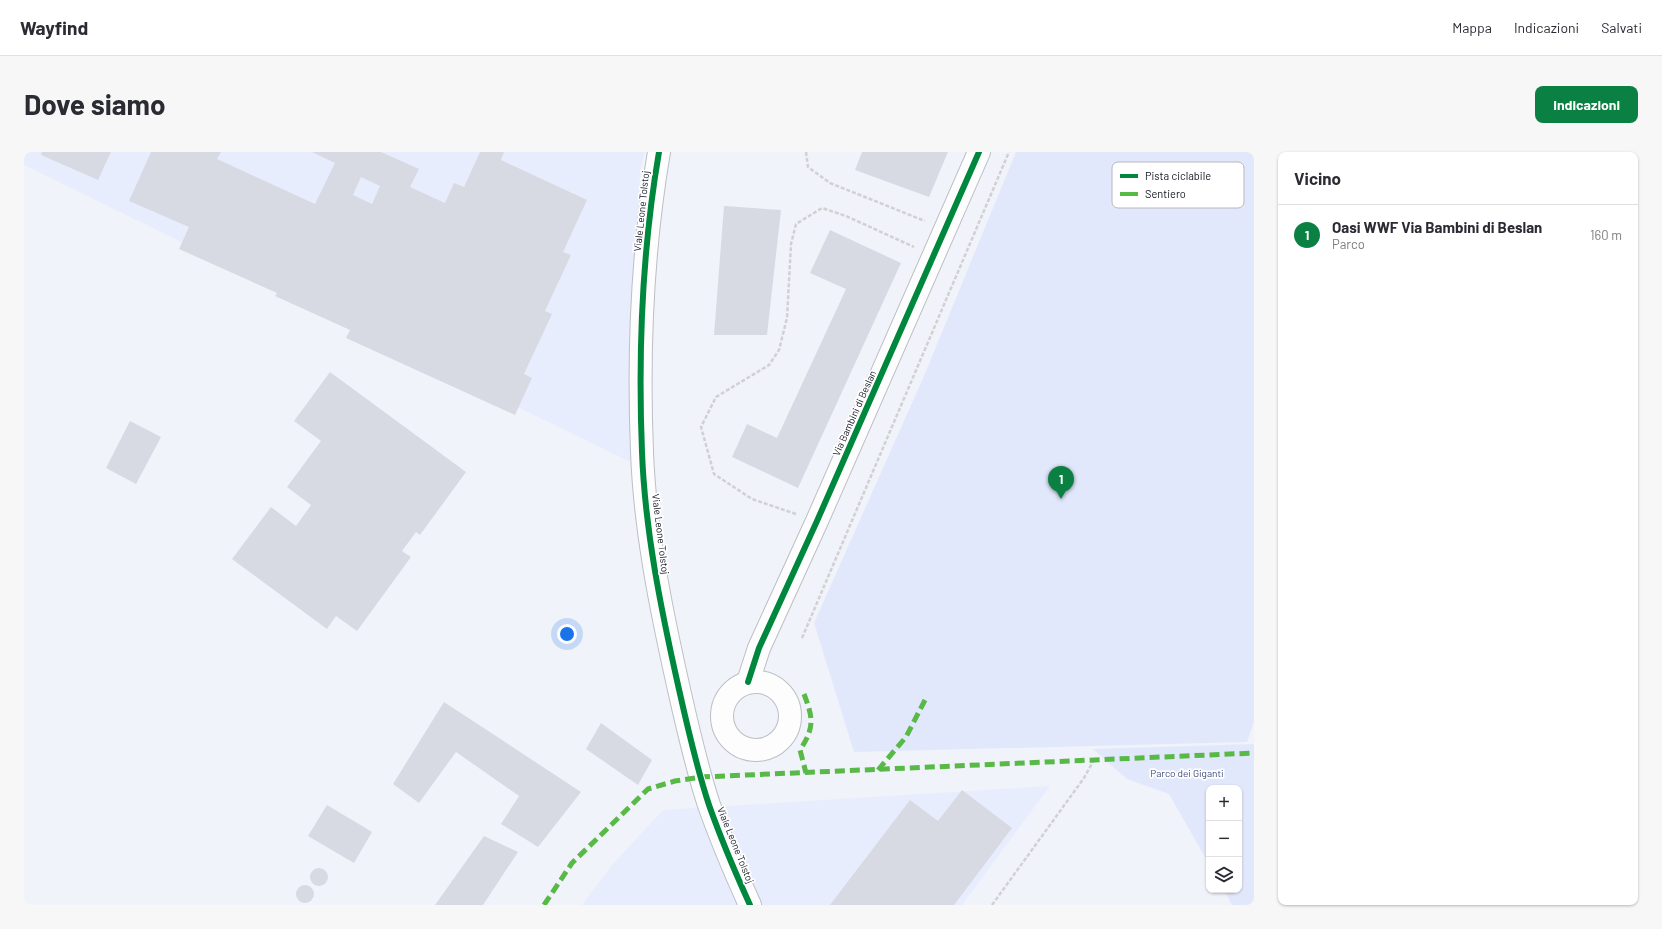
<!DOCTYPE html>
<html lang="it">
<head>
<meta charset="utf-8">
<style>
  body { margin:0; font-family:Barlow,sans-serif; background:#f7f7f7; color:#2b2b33 }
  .controls { position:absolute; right:12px; bottom:12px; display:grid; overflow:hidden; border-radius:8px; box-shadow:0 1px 3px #0004 }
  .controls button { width:36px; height:36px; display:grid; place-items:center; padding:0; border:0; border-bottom:1px solid #e1e1e2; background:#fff; color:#2b2b33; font:20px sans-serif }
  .you { position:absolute; left:543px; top:482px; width:14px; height:14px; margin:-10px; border:3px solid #fff; border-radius:50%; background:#1a73e8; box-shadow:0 0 0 6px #1a73e833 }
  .badge { display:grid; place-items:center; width:26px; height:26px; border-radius:50%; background:#0b8043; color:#fff; font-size:13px; font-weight:700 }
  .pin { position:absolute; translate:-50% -33px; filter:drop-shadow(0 1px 2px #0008) }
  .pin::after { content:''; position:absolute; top:21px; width:14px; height:12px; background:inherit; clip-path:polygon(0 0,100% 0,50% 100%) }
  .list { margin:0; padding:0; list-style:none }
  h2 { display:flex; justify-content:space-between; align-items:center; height:52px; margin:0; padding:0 16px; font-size:17px }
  h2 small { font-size:13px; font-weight:400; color:#7c7c81 }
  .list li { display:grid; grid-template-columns:26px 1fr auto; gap:12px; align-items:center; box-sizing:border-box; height:60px; padding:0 16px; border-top:1px solid #e1e1e2 }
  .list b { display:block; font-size:15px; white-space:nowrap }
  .list p { margin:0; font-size:13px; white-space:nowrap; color:#7c7c81 }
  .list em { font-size:13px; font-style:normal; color:#7c7c81 }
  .icon { flex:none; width:22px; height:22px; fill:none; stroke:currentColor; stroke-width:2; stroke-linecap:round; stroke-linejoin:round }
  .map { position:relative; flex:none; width:1230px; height:753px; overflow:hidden; border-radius:8px }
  header { display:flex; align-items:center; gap:24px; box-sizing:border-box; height:56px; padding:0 20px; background:#fff; border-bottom:1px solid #e1e1e2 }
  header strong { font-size:19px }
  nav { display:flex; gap:22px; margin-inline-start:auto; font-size:14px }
  .intro { display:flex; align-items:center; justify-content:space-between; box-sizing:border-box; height:96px; padding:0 24px }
  h1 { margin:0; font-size:28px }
  .button { padding:10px 18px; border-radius:8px; background:#0b8043; color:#fff; font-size:14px; font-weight:700 }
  main { display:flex; gap:24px; padding:0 24px }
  aside { flex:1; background:#fff; border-radius:8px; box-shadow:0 1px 3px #0004 }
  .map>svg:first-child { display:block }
  .built { fill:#e8edfd }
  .green { fill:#e2e8fc }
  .building { fill:#d8dae3; fill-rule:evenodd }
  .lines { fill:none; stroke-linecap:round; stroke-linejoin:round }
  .minor-casing { stroke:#bcbec6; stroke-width:24 }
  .path { stroke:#d1d1d4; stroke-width:2.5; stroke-dasharray:4 2; stroke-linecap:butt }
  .minor { stroke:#fdfdfe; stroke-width:22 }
  .quiet { stroke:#58b947; stroke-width:5; stroke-dasharray:10 5; stroke-linecap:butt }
  .cycleway-casing { stroke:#fff; stroke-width:8 }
  .cycleway { stroke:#00873e; stroke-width:6 }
  .labels { text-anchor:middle; stroke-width:3.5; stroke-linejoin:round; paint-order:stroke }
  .street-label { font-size:10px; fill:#10131d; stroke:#fff }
  .park-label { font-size:10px; fill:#404c7d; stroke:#fff }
  .key { fill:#fff; stroke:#b7b8bb; stroke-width:1 }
  .key-label { font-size:11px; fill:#10131d }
</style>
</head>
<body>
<header>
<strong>Wayfind</strong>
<nav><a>Mappa</a><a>Indicazioni</a><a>Salvati</a></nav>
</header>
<div class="intro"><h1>Dove siamo</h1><a class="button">Indicazioni</a></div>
<main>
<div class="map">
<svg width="1230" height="753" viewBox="0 0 1230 753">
  <rect width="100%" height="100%" fill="#f1f3fa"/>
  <g class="built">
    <path d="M0 0H621L616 20 606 310 0 13Z"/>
    <path d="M1026 634 938 753H558L587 714 639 658Z"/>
  </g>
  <g class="green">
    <path d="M992 0H1230V570L1223 590 830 600 790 471 900 224Z"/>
    <path d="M1230 592V753H1208L1200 738H1215V636H1185V712L1145 642 1103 627 1069 597Z"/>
  </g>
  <g class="building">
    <path d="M18 0H87L74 28 17 3Z"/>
    <path d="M127 0H197L193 7 291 52 311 11 288 0H357L395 17 386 35 421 51 430 31 440 35 456 0H480L477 8 563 48 539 100 547 103 521 159 528 162 500 222 508 226 491 263 322 186 326 178 251 144 253 141 155 97 165 75 105 49ZM337 25 356 34 348 52 329 43Z"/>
    <path d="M838 0H924L905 45 831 18Z"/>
    <path d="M700 54 757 58 743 183H690Z"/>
    <path d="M806 78 877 111 774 336 708 305 723 272 753 286 822 137 786 121Z"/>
    <path d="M306 220 442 320 396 383 392 380 378 399 387 405 333 479 312 464 303 477 208 407 247 355 272 374 287 353 263 335 297 289 270 269Z"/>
    <path d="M106 269 137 285 112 332 82 316Z"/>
    <path d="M420 550 557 640 514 695 477 672 495 644 432 600 395 651 369 632Z"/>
    <path d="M577 571 628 608 614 633 562 597Z"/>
    <path d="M938 638 988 676 930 753H806L886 648 914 669Z"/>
    <path d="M303 653 348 680 330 711 284 684Z"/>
    <path d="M460 684 494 700 459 753H411Z"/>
    <circle cx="295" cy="725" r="9"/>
    <circle cx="281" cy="742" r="9"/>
  </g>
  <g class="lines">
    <defs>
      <g id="minor">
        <path d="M635 0C618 99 614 201 618 300 621 379 637 457 654 533 663 573 672 614 685 653 697 687 711 720 726 753"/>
        <circle cx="732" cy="564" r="34"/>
        <path d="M724 530 735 496 793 369 955 0"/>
      </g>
    </defs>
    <use href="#minor" class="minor-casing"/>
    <g class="path">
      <path d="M782 0 784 15 806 31 901 69"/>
      <path d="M772 362 728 347 690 322 677 275 692 245 745 213 755 198 763 166 767 92 772 72 798 56 822 64 890 95"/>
      <path d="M778 486 985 0"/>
      <path d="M968 753 1060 626 1070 608"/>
    </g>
    <use href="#minor" class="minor"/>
    <g class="quiet">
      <path d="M780 542C789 566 791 575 776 598L782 621"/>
      <path d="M854 618 882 585 901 548"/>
      <path d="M520 753 548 711 624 637 651 629 677 625 1230 601"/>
    </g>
    <defs>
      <g id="cycleway">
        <path d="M635 0C618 99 614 201 618 300 621 379 637 457 654 533 663 573 672 614 685 653 697 687 711 720 726 753"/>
        <path d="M724 530 735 496 793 369 955 0"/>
      </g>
    </defs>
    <use href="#cycleway" class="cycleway-casing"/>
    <use href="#cycleway" class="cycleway"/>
  </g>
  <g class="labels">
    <g class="street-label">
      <text transform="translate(617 59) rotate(-84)" y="4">Viale Leone Tolstoj</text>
      <text transform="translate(830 261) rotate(-66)" y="4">Via Bambini di Beslan</text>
      <text transform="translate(637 382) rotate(83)" y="4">Viale Leone Tolstoj</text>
      <text transform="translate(712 693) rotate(68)" y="4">Viale Leone Tolstoj</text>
    </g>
    <g class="park-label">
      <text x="1163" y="625">Parco dei Giganti</text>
    </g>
  </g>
  <rect x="1088" y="10" width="132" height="46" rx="6" class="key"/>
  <rect x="1096" y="22" width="18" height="4" fill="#00873e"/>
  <rect x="1096" y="40" width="18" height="4" fill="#58b947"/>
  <g class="key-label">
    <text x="1121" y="28">Pista ciclabile</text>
    <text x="1121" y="46">Sentiero</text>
  </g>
</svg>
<div class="controls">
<button>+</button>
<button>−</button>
<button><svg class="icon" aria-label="layers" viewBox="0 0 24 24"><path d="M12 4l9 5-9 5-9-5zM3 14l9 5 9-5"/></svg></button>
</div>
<div class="you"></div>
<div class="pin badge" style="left:1037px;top:347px">1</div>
</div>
<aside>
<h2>Vicino<small></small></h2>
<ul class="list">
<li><span class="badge">1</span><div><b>Oasi WWF Via Bambini di Beslan</b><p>Parco</p></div><em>160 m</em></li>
</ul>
</aside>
</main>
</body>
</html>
